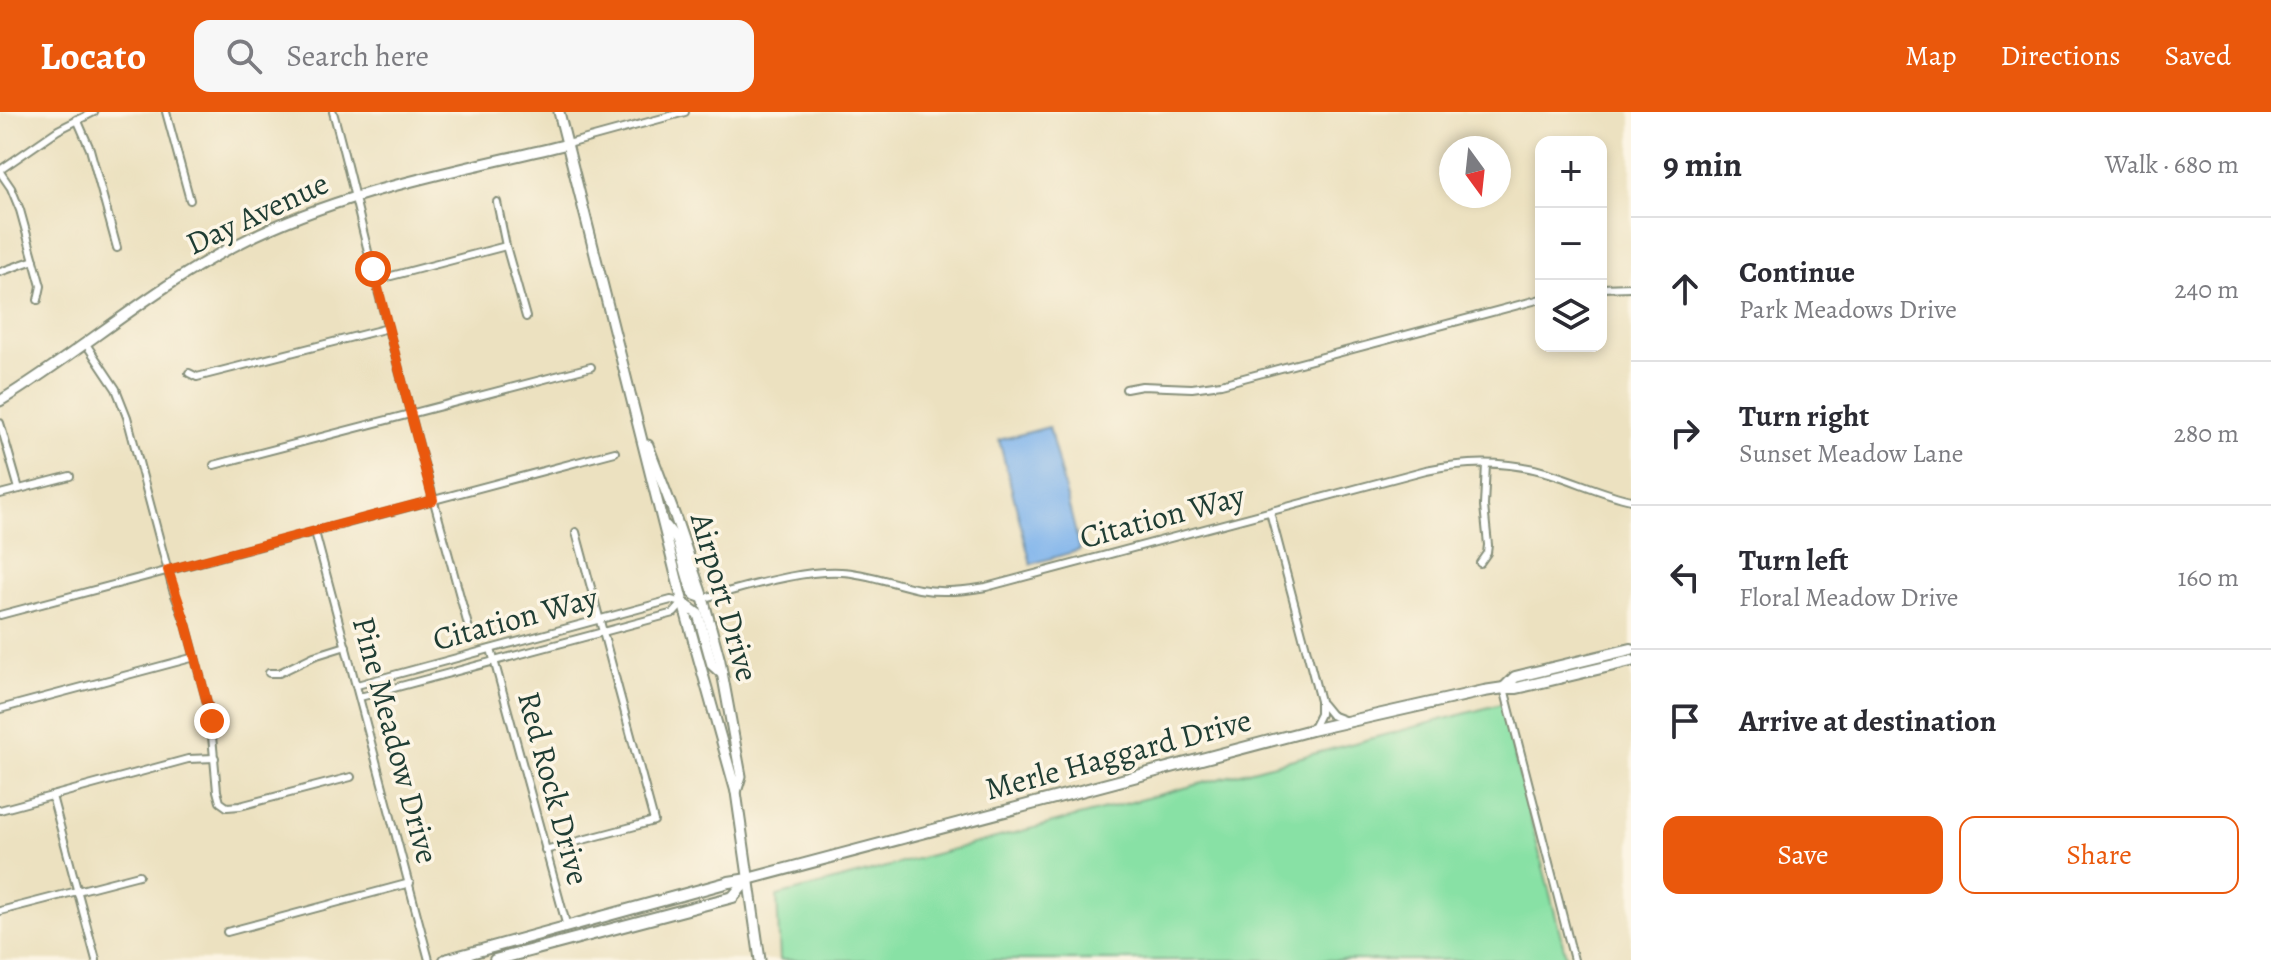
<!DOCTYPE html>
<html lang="en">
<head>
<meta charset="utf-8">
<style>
  body { margin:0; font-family:Alegreya,serif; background:#f7f7f7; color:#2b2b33 }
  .controls { position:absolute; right:24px; top:24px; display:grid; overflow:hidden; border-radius:16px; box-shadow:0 4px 12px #0003 }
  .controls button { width:72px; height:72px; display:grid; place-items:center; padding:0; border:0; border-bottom:2px solid #e1e1e2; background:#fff; color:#2b2b33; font:40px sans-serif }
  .compass { position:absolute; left:1439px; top:24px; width:72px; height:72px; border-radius:50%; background:#fff; box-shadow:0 4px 12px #0003; rotate:165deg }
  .stop { position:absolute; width:24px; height:24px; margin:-18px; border:6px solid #ea580c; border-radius:50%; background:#fff }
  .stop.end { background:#ea580c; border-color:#fff; box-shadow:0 2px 8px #0008 }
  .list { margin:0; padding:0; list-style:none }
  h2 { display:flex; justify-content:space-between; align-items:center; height:104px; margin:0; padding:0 32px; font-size:34px }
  h2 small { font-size:26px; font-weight:400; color:#7c7c81 }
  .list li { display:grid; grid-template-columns:52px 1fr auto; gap:24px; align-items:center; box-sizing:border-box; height:144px; padding:0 32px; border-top:2px solid #e1e1e2 }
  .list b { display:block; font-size:30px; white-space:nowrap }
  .list p { margin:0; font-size:26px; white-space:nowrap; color:#7c7c81 }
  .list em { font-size:26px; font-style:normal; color:#7c7c81 }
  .actions { display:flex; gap:16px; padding:24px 32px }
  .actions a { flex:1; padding:18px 0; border:2px solid #ea580c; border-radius:16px; text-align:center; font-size:28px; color:#ea580c }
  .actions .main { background:#ea580c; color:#fff }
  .icon { flex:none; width:44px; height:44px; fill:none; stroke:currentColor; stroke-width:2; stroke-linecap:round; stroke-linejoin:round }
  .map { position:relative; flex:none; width:1631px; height:848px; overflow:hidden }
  header { display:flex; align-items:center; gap:48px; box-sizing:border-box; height:112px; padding:0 40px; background:#ea580c; color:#fff }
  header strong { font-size:38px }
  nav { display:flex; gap:44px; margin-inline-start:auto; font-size:28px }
  .search { width:560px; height:72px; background:#f7f7f7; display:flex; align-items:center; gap:20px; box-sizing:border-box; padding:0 28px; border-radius:16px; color:#7c7c81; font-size:30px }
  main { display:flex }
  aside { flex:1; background:#fff }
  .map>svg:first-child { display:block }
  .green { fill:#88e1a5; stroke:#548f6c; stroke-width:2 }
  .water { fill:#7eb3ec; stroke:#4e7890; stroke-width:2 }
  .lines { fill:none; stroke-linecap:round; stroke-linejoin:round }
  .street-casing { stroke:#868f7a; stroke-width:10 }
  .secondary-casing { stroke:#868f7a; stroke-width:13 }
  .primary-casing { stroke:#868f7a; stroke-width:14 }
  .street { stroke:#fff; stroke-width:6 }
  .secondary { stroke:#fff; stroke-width:9 }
  .primary { stroke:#fff; stroke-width:10 }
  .route { stroke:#ea580c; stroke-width:10 }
  .labels { text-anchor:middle; stroke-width:7; stroke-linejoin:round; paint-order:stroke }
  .street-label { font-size:32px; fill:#1f3d34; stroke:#fcf5e5 }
</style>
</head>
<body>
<header>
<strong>Locato</strong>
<div class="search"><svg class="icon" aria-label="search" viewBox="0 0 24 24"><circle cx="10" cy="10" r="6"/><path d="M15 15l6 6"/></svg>Search here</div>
<nav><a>Map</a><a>Directions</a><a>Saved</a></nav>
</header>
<main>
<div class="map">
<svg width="1631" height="848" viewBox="0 0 1631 848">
  <rect width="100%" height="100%" fill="#fcf5e5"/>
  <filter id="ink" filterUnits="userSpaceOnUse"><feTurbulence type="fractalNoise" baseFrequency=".0125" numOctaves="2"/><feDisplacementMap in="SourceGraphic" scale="16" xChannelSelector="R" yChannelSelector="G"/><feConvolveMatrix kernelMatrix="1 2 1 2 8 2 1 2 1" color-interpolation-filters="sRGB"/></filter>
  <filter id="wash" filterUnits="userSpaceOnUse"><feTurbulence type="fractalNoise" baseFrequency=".006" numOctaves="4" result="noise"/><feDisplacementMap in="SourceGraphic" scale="32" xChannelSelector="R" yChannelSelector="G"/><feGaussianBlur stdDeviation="1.8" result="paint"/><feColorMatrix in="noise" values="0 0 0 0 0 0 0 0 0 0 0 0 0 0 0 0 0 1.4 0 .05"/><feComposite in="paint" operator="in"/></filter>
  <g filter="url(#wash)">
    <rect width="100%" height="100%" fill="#ece1c0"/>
    <path class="green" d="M1501 592 1567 848H780L777 784Z"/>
    <path class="water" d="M1049 315 1080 438 1031 452 999 328Z"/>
  </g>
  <g filter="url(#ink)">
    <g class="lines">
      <defs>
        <g id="street">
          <path d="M166 0 190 88"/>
          <path d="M333 0C349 57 361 114 376 171 406 286 437 402 469 517"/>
          <path d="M77 7 90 37 117 136"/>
          <path d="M568 32 685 0"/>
          <path d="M0 58 58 18 94 0"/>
          <path d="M0 60 11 76 20 98 41 174 38 188"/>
          <path d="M497 90 506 134 526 205"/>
          <path d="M0 160 34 148"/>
          <path d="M376 168 506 134"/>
          <path d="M1601 176 1631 175"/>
          <path d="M86 232 116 277 127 305 173 478 186 512 210 602 217 679 220 690 227 695 240 694 351 665"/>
          <path d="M189 261 197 265 388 216"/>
          <path d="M1126 277 1142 274 1192 276 1221 272 1541 187"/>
          <path d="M0 311 19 377"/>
          <path d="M214 353 591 255"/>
          <path d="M0 382 70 364"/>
          <path d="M1270 400 1320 589V602L1313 616"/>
          <path d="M315 420 429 848"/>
          <path d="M1480 451 1487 441 1488 433 1484 394 1486 352"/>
          <path d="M703 486C745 476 798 458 841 460 868 461 893 472 919 477 941 481 964 479 986 475L1426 358C1466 349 1509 349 1549 361 1576 369 1603 382 1631 388"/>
          <path d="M0 503 615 340"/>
          <path d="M491 537 567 815"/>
          <path d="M269 561H279L314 544 346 534"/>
          <path d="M357 573 671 488 683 491"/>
          <path d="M1504 576 1574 848"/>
          <path d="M360 585 674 501 683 491"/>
          <path d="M1322 592 1331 603 1344 608"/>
          <path d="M0 597 195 545"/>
          <path d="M52 684 96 848"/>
          <path d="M0 698 188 647 215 646"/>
          <path d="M545 738 654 709 576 420"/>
          <path d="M0 799 139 763"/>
          <path d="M227 820 410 771"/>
        </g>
        <g id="secondary">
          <path d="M559 0 683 491 736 680 760 848"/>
          <path d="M0 289C81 240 153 175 238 132 340 79 457 59 568 32"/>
          <path d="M648 333 675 404 703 486 720 549 741 664 736 680"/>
          <path d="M666 414 677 428 691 477 695 483 703 486"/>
          <path d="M683 491 698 502 712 553 722 562"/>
        </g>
        <g id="primary">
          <path d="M1504 576 1515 565 1631 537"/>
          <path d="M445 848 729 770 748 767 1311 618 1484 579 1504 576H1517L1631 549"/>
          <path d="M495 848 733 785 748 767"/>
        </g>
      </defs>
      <use href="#street" class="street-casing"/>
      <use href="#secondary" class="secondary-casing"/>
      <use href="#primary" class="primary-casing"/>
      <use href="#street" class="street"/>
      <use href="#secondary" class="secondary"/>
      <use href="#primary" class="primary"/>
    </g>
  </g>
  <g class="lines" filter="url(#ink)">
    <path class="route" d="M212 609 186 512 168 458 433 388 373 157"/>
  </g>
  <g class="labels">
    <g class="street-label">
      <text transform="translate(257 101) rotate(-25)" y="11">Day Avenue</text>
      <text transform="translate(1162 404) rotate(-15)" y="11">Citation Way</text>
      <text transform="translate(725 485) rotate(74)" y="11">Airport Drive</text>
      <text transform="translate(515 506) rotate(-15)" y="11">Citation Way</text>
      <text transform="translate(396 628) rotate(75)" y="11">Pine Meadow Drive</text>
      <text transform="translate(1118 642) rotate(-15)" y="11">Merle Haggard Drive</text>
      <text transform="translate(554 676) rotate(75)" y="11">Red Rock Drive</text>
    </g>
  </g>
</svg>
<div class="controls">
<button>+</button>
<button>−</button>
<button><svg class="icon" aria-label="layers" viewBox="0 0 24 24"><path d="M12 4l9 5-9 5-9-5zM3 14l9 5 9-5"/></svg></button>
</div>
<svg class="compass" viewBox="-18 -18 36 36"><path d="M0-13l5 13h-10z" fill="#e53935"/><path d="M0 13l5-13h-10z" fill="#7c7c81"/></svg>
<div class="stop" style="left:373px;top:157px"></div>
<div class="stop end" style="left:212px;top:609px"></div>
</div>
<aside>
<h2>9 min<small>Walk · 680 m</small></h2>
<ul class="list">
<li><svg class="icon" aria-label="ahead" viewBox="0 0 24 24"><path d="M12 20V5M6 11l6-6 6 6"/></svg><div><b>Continue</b><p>Park Meadows Drive</p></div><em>240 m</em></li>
<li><svg class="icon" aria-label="right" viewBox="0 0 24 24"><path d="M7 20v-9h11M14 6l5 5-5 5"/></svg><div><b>Turn right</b><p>Sunset Meadow Lane</p></div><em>280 m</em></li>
<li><svg class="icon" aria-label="left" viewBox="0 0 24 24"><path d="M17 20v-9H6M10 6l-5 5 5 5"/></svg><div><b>Turn left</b><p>Floral Meadow Drive</p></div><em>160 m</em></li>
<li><svg class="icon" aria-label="arrive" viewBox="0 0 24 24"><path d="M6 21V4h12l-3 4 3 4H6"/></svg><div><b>Arrive at destination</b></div></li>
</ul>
<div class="actions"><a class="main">Save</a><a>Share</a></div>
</aside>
</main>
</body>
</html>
